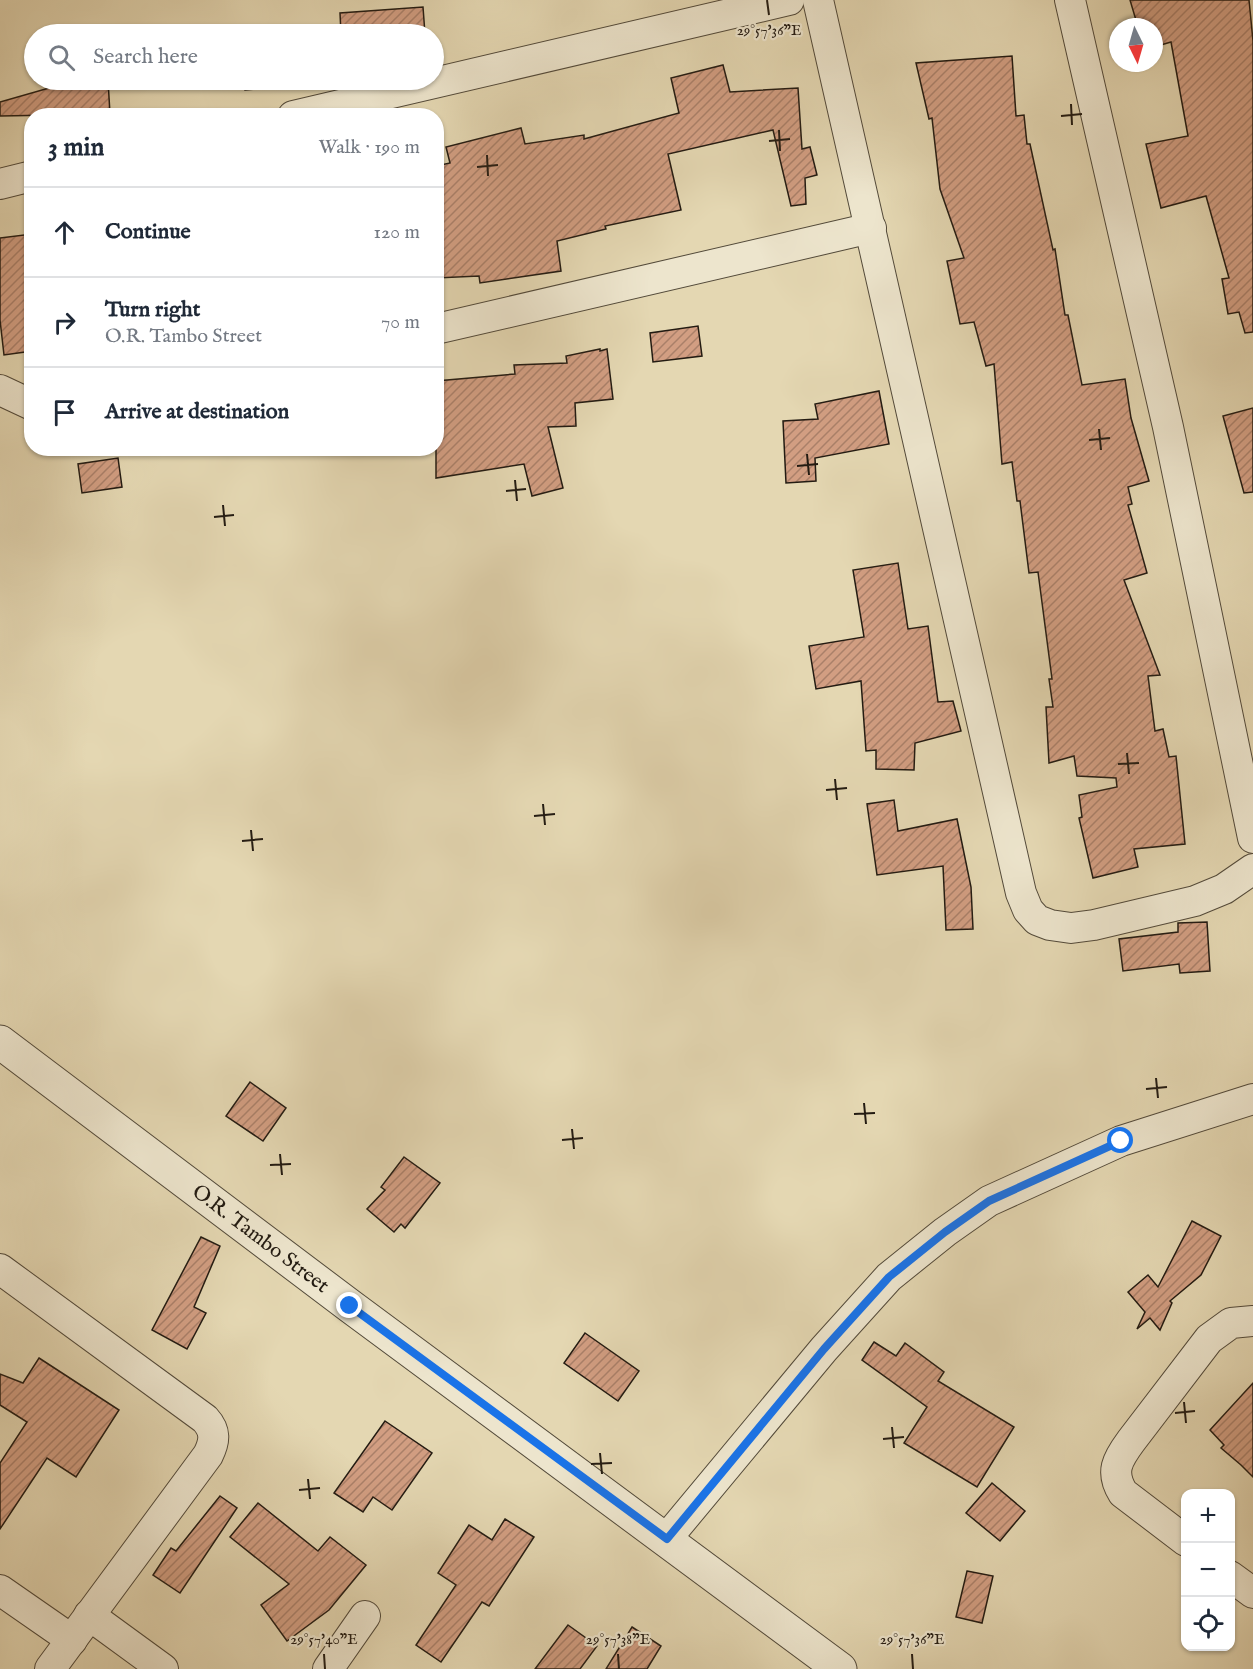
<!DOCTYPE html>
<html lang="en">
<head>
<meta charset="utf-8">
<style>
  body { margin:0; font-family:"IM FELL English",serif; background:#f6f6f7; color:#1f2937 }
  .controls { position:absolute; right:18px; bottom:18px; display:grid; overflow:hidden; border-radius:12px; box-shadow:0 2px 4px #0004 }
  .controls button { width:54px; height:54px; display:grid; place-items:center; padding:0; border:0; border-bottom:2px solid #e0e1e3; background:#fff; color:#1f2937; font:30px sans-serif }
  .compass { position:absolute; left:1109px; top:18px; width:54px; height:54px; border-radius:50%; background:#fff; box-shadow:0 2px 4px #0004; rotate:175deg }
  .stop { position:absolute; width:18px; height:18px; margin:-14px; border:4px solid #1a73e8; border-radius:50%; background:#fff }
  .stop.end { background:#1a73e8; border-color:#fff; box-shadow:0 2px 6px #0008 }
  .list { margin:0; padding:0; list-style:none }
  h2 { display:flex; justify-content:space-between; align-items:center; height:78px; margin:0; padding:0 24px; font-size:26px }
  h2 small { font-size:20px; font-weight:400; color:#747a83 }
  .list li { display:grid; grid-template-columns:39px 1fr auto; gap:18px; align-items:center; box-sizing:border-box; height:90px; padding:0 24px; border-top:2px solid #e0e1e3 }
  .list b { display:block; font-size:22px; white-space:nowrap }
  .list p { margin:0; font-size:20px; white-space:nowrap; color:#747a83 }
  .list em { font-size:20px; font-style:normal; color:#747a83 }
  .icon { flex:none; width:33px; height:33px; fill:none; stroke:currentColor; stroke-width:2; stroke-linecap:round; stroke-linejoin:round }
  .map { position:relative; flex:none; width:1253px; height:1669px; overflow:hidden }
  .search { position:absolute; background:#fff; box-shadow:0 2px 4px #0004; left:24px; top:24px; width:420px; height:66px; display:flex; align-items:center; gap:15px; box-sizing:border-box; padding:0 21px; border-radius:33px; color:#747a83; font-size:22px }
  .panel { position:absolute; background:#fff; box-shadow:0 2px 4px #0004; left:24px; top:108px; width:420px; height:348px; border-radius:24px }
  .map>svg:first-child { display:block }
  .building { fill:url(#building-hatch); stroke:#231b12; stroke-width:1.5 }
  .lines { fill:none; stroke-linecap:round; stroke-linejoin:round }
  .minor-casing { stroke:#534a3a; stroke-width:32 }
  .tertiary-casing { stroke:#534a3a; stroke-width:35 }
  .minor { stroke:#ede5cd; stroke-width:30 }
  .tertiary { stroke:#ede5cd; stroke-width:33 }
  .route { stroke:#1a73e8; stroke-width:8 }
  .ticks { fill:none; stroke:#231b12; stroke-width:2 }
  .labels { text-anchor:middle; stroke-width:4.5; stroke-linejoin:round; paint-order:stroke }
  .street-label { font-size:21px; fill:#231b12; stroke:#ede5cd }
  .ticks-label { font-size:15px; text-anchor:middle; fill:#231b12; stroke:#ede5cd; stroke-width:4.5; stroke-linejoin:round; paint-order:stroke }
</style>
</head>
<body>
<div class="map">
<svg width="1253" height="1669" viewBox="0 0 1253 1669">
  <defs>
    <pattern id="building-hatch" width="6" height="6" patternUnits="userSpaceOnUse" patternTransform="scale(1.5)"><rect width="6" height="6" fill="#d29e82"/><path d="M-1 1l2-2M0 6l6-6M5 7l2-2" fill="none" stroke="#aa8069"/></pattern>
  </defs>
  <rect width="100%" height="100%" fill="#e4d7b2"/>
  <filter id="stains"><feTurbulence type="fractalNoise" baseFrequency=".00333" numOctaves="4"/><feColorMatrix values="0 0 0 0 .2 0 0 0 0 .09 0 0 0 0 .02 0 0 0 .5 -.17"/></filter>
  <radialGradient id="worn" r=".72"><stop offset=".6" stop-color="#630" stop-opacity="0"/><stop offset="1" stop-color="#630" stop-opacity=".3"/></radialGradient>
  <g class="building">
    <path d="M1130 0H1249L1253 41V332L1245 333 1239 312 1228 314 1222 279 1229 278 1206 196 1161 208 1146 144 1188 136 1171 42 1154 47V27H1138Z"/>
    <path d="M423 7 425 34H341L340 13Z"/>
    <path d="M334 27V34H241V33Z"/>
    <path d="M1012 56 1016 116 1024 115 1027 144H1030L1053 250 1055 249 1065 315H1068L1082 385 1125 379 1131 418 1149 481 1128 487 1132 504 1128 505 1147 573 1124 580 1160 675 1148 676 1155 731 1163 729 1169 757 1176 756 1185 844 1134 849 1138 867 1093 878 1079 818 1082 817 1079 795 1117 787 1116 778 1077 776 1074 756 1049 763 1046 707H1053L1049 679H1052L1038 572 1029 573 1020 501H1017L1012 462 1002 464 994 364 986 366 974 322 960 324 947 261 964 258 940 189 932 118 929 119 916 63Z"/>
    <path d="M723 65 730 92 798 88 802 149 810 147 817 175 805 178 806 204 791 206 773 130 668 154 681 210 605 226 606 229 557 241 561 271 480 283 479 276 436 278V166L450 163 446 147 521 128 525 144 584 135V139L679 113 671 78Z"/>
    <path d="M108 80 110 114 0 116V102L70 82Z"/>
    <path d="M244 80H336L295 83V86L245 90Z"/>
    <path d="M32 234V351L4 355 0 320V238Z"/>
    <path d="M698 326 702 356 653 362 650 333Z"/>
    <path d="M600 349V351L607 349 613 399 575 403 576 426 548 427 563 488 532 496 524 464 436 478V381L515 374 514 365 567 363 566 356Z"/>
    <path d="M879 391 889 444 815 458 816 481 786 483 783 421 818 419 815 404Z"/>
    <path d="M1253 408V492L1244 493 1223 416Z"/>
    <path d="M118 458 122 487 82 493 78 464Z"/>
    <path d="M898 563 908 629 928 626 938 702 953 701 961 731 915 743 914 770 876 769V750L866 751 861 681 816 689 809 646 864 637 853 570Z"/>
    <path d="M894 800 898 831 957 819 971 887 973 929 946 930 943 866 877 875 867 804Z"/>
    <path d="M1207 922 1210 971 1180 973 1179 964 1123 971 1119 939 1178 932V923Z"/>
    <path d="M250 1082 286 1108 263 1141 226 1116Z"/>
    <path d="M404 1157 440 1183 405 1228 401 1224 394 1232 367 1209 385 1190 381 1187Z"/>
    <path d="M1192 1221 1221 1236 1201 1275 1170 1301 1172 1303 1160 1330 1150 1318 1137 1329 1145 1312 1128 1292 1148 1275 1158 1287Z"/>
    <path d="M201 1237 220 1246 194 1307 206 1313 187 1349 152 1330Z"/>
    <path d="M585 1333 639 1371 618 1401 564 1363Z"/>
    <path d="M874 1342 896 1356 905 1343 944 1372 938 1381 1014 1427 977 1487 904 1443 927 1407 862 1360Z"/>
    <path d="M39 1358 119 1410 76 1477 47 1458 0 1529V1463L27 1422 0 1405V1374L23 1383Z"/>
    <path d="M1253 1383V1477L1241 1465 1221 1448 1224 1445 1210 1430Z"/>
    <path d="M385 1421 432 1453 392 1510 373 1497 363 1512 334 1493Z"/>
    <path d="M992 1483 1025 1511 1000 1541 966 1513Z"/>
    <path d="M220 1496 237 1508 180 1593 153 1575 171 1548 176 1551Z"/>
    <path d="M258 1503 318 1551 330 1537 366 1565 329 1610 287 1641 261 1605 289 1584 230 1537Z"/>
    <path d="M505 1519 534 1537 489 1606 482 1602 441 1662 416 1645 456 1585 438 1573 469 1525 492 1540Z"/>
    <path d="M967 1571 993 1576 982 1623 956 1617Z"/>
    <path d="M568 1625 597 1646 580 1669H535Z"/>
    <path d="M632 1627 661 1646 647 1669H606Z"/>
  </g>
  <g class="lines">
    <defs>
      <g id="minor">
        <path d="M818 0 1021 893 1028 910 1037 920 1050 925 1071 928 1094 925 1195 901 1224 889 1253 869"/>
        <path d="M1070 0 1168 427 1253 838"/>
        <path d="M293 116 789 0"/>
        <path d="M0 184 32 176"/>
        <path d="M436 329 871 228"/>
        <path d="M0 390 32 405"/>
        <path d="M0 1269 205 1419C216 1431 215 1441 208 1455L50 1669"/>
        <path d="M667 1538 824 1349 889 1277 945 1232 989 1201 1121 1141 1253 1099"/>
        <path d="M1186 1541 1123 1493C1110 1472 1117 1460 1131 1441L1209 1339 1231 1323 1253 1321"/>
        <path d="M1230 1576 1253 1593"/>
        <path d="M0 1590 72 1640"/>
        <path d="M89 1615 163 1669"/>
        <path d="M328 1669 365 1616"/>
      </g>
      <path id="tertiary" d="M0 1042 350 1306 840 1669"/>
    </defs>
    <use href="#minor" class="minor-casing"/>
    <use href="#tertiary" class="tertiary-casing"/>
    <use href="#minor" class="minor"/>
    <use href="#tertiary" class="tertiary"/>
  </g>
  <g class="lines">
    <path class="route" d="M350 1306 667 1539 824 1349 889 1277 945 1232 989 1201 1121 1141"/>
  </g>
  <path class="ticks" d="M767 0 769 15M1071 104 1072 125M1061 116 1082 114M779 130 780 151M769 141 790 139M487 155 488 176M477 167 498 165M1099 429 1101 450M1089 440 1110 438M807 454 809 475M797 466 818 464M515 480 517 501M506 491 526 489M223 505 225 526M214 517 234 515M1127 753 1129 774M1118 764 1139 763M835 779 837 800M826 790 847 788M543 804 545 825M534 816 555 814M251 830 253 851M242 841 263 839M1156 1078 1158 1098M1146 1089 1167 1087M864 1103 866 1124M854 1114 875 1113M572 1129 574 1149M562 1140 583 1138M280 1154 282 1175M270 1165 291 1164M1184 1402 1186 1423M1175 1413 1195 1411M892 1427 894 1448M883 1439 904 1437M600 1453 602 1474M591 1464 612 1463M308 1479 310 1499M299 1490 320 1488M324 1654 325 1669M618 1654 619 1669M912 1654 913 1669"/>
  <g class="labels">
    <g class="street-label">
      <text transform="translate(261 1238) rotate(37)" y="7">O.R. Tambo Street</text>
    </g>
  </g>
  <g class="ticks-label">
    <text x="769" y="35">29°57'36"E</text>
    <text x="324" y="1644">29°57'40"E</text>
    <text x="618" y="1644">29°57'38"E</text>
    <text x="912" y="1644">29°57'36"E</text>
  </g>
  <rect width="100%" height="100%" filter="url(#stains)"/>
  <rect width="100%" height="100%" fill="url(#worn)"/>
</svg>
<div class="controls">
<button>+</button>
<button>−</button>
<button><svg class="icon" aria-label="locate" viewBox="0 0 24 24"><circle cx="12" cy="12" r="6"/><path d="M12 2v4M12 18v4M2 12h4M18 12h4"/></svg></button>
</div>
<svg class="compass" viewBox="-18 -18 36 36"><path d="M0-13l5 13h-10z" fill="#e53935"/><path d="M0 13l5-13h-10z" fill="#747a83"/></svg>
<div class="stop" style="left:1121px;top:1141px"></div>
<div class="stop end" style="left:350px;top:1306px"></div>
<div class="search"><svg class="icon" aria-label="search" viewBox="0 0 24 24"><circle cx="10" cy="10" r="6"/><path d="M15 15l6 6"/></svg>Search here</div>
<section class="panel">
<h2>3 min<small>Walk · 190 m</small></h2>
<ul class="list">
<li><svg class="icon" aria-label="ahead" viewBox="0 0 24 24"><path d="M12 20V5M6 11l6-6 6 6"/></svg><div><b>Continue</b></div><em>120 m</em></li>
<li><svg class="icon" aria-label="right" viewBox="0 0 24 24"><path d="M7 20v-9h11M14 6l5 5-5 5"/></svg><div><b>Turn right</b><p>O.R. Tambo Street</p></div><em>70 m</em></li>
<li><svg class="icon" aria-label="arrive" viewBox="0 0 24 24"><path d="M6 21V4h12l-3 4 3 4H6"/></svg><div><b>Arrive at destination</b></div></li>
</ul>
</section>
</div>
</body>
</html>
